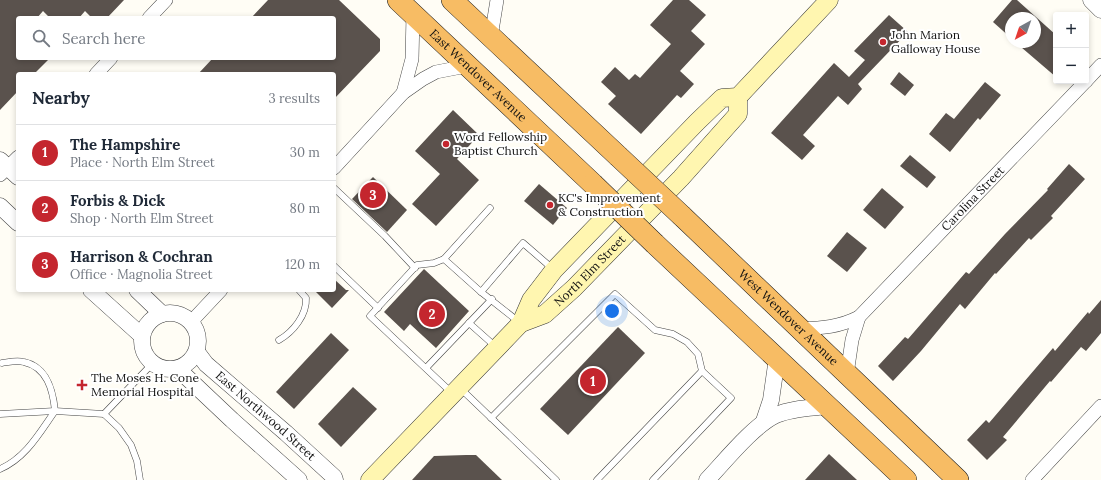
<!DOCTYPE html>
<html lang="en">
<head>
<meta charset="utf-8">
<style>
  body { margin:0; font-family:Lora,serif; background:#f6f6f7; color:#1f2937 }
  .controls { position:absolute; right:12px; top:12px; display:grid; overflow:hidden; border-radius:4px; box-shadow:0 2px 6px #0003 }
  .controls button { width:36px; height:36px; display:grid; place-items:center; padding:0; border:0; border-bottom:1px solid #e0e1e3; background:#fff; color:#1f2937; font:20px sans-serif }
  .compass { position:absolute; left:1005px; top:12px; width:36px; height:36px; border-radius:50%; background:#fff; box-shadow:0 2px 6px #0003; rotate:220deg }
  .you { position:absolute; left:612px; top:311px; width:14px; height:14px; margin:-10px; border:3px solid #fff; border-radius:50%; background:#1a73e8; box-shadow:0 0 0 6px #1a73e833 }
  .badge { display:grid; place-items:center; width:26px; height:26px; border-radius:50%; background:#c4262e; color:#fff; font-size:13px; font-weight:700 }
  .pin { position:absolute; translate:-50% -50%; border:2px solid #fff; box-shadow:0 1px 4px #0006 }
  .list { margin:0; padding:0; list-style:none }
  h2 { display:flex; justify-content:space-between; align-items:center; height:52px; margin:0; padding:0 16px; font-size:17px }
  h2 small { font-size:13px; font-weight:400; color:#747a83 }
  .list li { display:grid; grid-template-columns:26px 1fr auto; gap:12px; align-items:center; box-sizing:border-box; height:56px; padding:0 16px; border-top:1px solid #e0e1e3 }
  .list b { display:block; font-size:15px; white-space:nowrap }
  .list p { margin:0; font-size:13px; white-space:nowrap; color:#747a83 }
  .list em { font-size:13px; font-style:normal; color:#747a83 }
  .icon { flex:none; width:22px; height:22px; fill:none; stroke:currentColor; stroke-width:2; stroke-linecap:round; stroke-linejoin:round }
  .map { position:relative; flex:none; width:1101px; height:480px; overflow:hidden }
  .search { position:absolute; background:#fff; box-shadow:0 2px 6px #0003; left:16px; top:16px; width:320px; height:44px; display:flex; align-items:center; gap:10px; box-sizing:border-box; padding:0 14px; border-radius:4px; color:#747a83; font-size:15px }
  .panel { position:absolute; background:#fff; box-shadow:0 2px 6px #0003; left:16px; top:72px; width:320px; height:220px; border-radius:4px }
  .map>svg:first-child { display:block }
  .building { fill:#5a524d }
  .lines { fill:none; stroke-linecap:round; stroke-linejoin:round }
  .service-casing { stroke:#444; stroke-width:7 }
  .minor-casing { stroke:#444; stroke-width:14 }
  .tertiary-casing { stroke:#444; stroke-width:17 }
  .secondary-casing { stroke:#333; stroke-width:19 }
  .trunk-casing { stroke:#222; stroke-width:22 }
  .service { stroke:#fff; stroke-width:6 }
  .minor { stroke:#fff; stroke-width:13 }
  .tertiary { stroke:#fff; stroke-width:16 }
  .secondary { stroke:#fff6b0; stroke-width:18 }
  .trunk { stroke:#f7bc64; stroke-width:21 }
  .trunk-bridge-casing { stroke:#222; stroke-width:22; stroke-linecap:butt }
  .trunk-bridge { stroke:#f7bc64; stroke-width:21 }
  .poi-dot { fill:#c4262e; stroke:#fff; stroke-width:1.5 }
  .labels { text-anchor:middle; stroke-width:4; stroke-linejoin:round; paint-order:stroke }
  .poi-label { font-size:12px; fill:#111; stroke:#fff; text-anchor:start }
  .street-label { font-size:12px; fill:#111; stroke:#fff }
</style>
</head>
<body>
<div class="map">
<svg width="1101" height="480" viewBox="0 0 1101 480">
  <rect width="100%" height="100%" fill="#fffdf5"/>
  <g class="building">
    <path d="M0 0H124L107 18H92L85 11 79 18H50L43 11 37 18H18V58H50L34 74H18V91L0 110Z"/>
    <path d="M268 0H339L380 39V51L334 99V74H198L213 58H334V18H251Z"/>
    <path d="M673 0H689L706 15 691 31 705 44 680 71 694 84 681 98 677 95 641 134 608 104 616 96 601 82 615 67 629 80 635 74 640 78 671 44 650 25Z"/>
    <path d="M1012 0H1017L1056 35V77L1015 42H1035V18H1011V38L993 22Z"/>
    <path d="M889 15 908 32 858 84 862 89 848 105 838 96 803 135 815 146 802 160 771 133 834 63 849 77 865 60 854 51Z"/>
    <path d="M899 72 914 85 905 96 890 84Z"/>
    <path d="M985 82 1001 95 980 120 978 118 950 152 929 134 946 113 954 119Z"/>
    <path d="M453 110 479 135 457 159 479 180 436 226 412 204 440 174 415 151Z"/>
    <path d="M910 155 936 177 927 188 900 166Z"/>
    <path d="M1069 164 1085 179 1051 216 1053 218 1031 240 1029 238 996 274 995 273 965 309 960 304 921 351 893 381 878 366 905 337 908 339 966 272 969 274 1005 234 1048 190 1047 189Z"/>
    <path d="M373 177 407 210 387 232 352 199Z"/>
    <path d="M539 184 567 208 553 225 524 201Z"/>
    <path d="M882 188 904 207 885 229 863 210Z"/>
    <path d="M847 232 867 248 847 272 827 256Z"/>
    <path d="M424 269 469 311 436 348 410 324 404 331 384 312Z"/>
    <path d="M334 279 346 290H349L332 308 314 290H334Z"/>
    <path d="M1101 300V333L1086 351 1081 347 1051 382 1050 381 1003 437 1007 440 987 460 967 440 986 420 989 423 1053 348 1055 351 1088 312 1089 314Z"/>
    <path d="M618 327 645 353 568 435 540 409Z"/>
    <path d="M331 333 349 350 294 409 276 392Z"/>
    <path d="M353 387 377 409 341 447 318 424Z"/>
    <path d="M829 454 857 480H805Z"/>
    <path d="M466 455H476L502 480H412L434 456Z"/>
  </g>
  <g class="lines">
    <defs>
      <g id="service">
        <path d="M334 188 385 236 415 268"/>
        <path d="M444 259 490 208"/>
        <path d="M334 266 378 308"/>
        <path d="M481 292 523 243 553 269"/>
        <path d="M469 323 496 347"/>
        <path d="M279 340C293 332 307 315 306 298L299 290"/>
        <path d="M426 368 492 299"/>
        <path d="M461 389 556 480"/>
        <path d="M452 393 370 316 417 265 434 263 444 259 481 292 519 322"/>
        <path d="M0 414 55 411 104 414 119 428 131 445 137 461 140 480"/>
        <path d="M104 414 153 363"/>
        <path d="M491 418 615 294 655 330 673 334 687 342 698 354 702 371"/>
        <path d="M0 469C26 458 40 432 55 411 53 390 47 367 24 362 17 360 9 362 2 363"/>
        <path d="M597 480 702 371 731 398 653 480"/>
      </g>
      <g id="minor">
        <path d="M149 18 166 0"/>
        <path d="M491 37 497 0"/>
        <path d="M96 74 111 58"/>
        <path d="M1086 81 1101 65"/>
        <path d="M403 93 412 59 413 15"/>
        <path d="M334 168 403 93 423 79 436 72 467 66"/>
        <path d="M0 175 18 157"/>
        <path d="M191 322 221 290"/>
        <path id="s1" d="M800 329C823 328 839 327 859 317L1086 81"/>
        <path d="M847 374 852 340 859 317"/>
        <path d="M1032 480 1101 406"/>
      </g>
      <g id="tertiary">
        <path d="M1091 0 1101 10"/>
        <path d="M0 160 18 177"/>
        <path d="M0 206 18 223"/>
        <path d="M91 290 142 336"/>
        <path d="M137 290 162 314"/>
        <circle cx="170" cy="341" r="28"/>
        <path id="s2" d="M197 352 206 364 286 433 334 477 335 480"/>
        <path d="M178 369 232 420 299 480"/>
        <path d="M764 421 771 400 777 358"/>
        <path d="M707 480C725 461 754 425 776 415 792 408 811 408 828 406"/>
      </g>
      <g id="secondary">
        <path id="s3" d="M521 323 545 314 574 288 681 178 738 114V97"/>
        <path d="M370 480 521 323 531 300 554 270 697 122 722 98 738 97 829 0"/>
      </g>
      <g id="trunk">
        <path id="s4" d="M398 0 593 184"/>
        <path d="M452 0 618 156"/>
        <path id="s5" d="M682 216 958 480"/>
        <path d="M655 244 906 480"/>
      </g>
    </defs>
    <use href="#service" class="service-casing"/>
    <use href="#minor" class="minor-casing"/>
    <use href="#tertiary" class="tertiary-casing"/>
    <use href="#secondary" class="secondary-casing"/>
    <use href="#trunk" class="trunk-casing"/>
    <use href="#service" class="service"/>
    <use href="#minor" class="minor"/>
    <use href="#tertiary" class="tertiary"/>
    <use href="#secondary" class="secondary"/>
    <use href="#trunk" class="trunk"/>
    <defs>
      <g id="trunk-bridge">
        <path d="M618 156 682 216"/>
        <path d="M593 184 655 244"/>
      </g>
    </defs>
    <use href="#trunk-bridge" class="trunk-bridge-casing"/>
    <use href="#trunk-bridge" class="trunk-bridge"/>
  </g>
  <g class="poi-dot">
    <circle cx="883" cy="42" r="4"/>
    <circle cx="446" cy="144" r="4"/>
    <circle cx="550" cy="205" r="4"/>
    <path d="M80 379h4v4h4v4h-4v4h-4v-4h-4v-4h4z"/>
  </g>
  <g class="labels">
    <g class="poi-label">
      <text x="891" y="39">John Marion<tspan x="891" dy="14">Galloway House</tspan></text>
      <text x="454" y="141">Word Fellowship<tspan x="454" dy="14">Baptist Church</tspan></text>
      <text x="558" y="202">KC's Improvement<tspan x="558" dy="14">&amp; Construction</tspan></text>
      <text x="91" y="382">The Moses H. Cone<tspan x="91" dy="14">Memorial Hospital</tspan></text>
    </g>
    <g class="street-label">
      <text dy="4" stroke="none"><textPath href="#s4" startOffset="110">East Wendover Avenue</textPath></text>
      <text dy="4" stroke="none"><textPath href="#s1" startOffset="225">Carolina Street</textPath></text>
      <text dy="4" stroke="none"><textPath href="#s3" startOffset="88">North Elm Street</textPath></text>
      <text dy="4" stroke="none"><textPath href="#s5" startOffset="147">West Wendover Avenue</textPath></text>
      <text dy="4" stroke="none"><textPath href="#s2" startOffset="94">East Northwood Street</textPath></text>
    </g>
  </g>
</svg>
<div class="controls">
<button>+</button>
<button>−</button>
</div>
<svg class="compass" viewBox="-18 -18 36 36"><path d="M0-13l5 13h-10z" fill="#e53935"/><path d="M0 13l5-13h-10z" fill="#747a83"/></svg>
<div class="you"></div>
<div class="pin badge" style="left:593px;top:381px">1</div>
<div class="pin badge" style="left:432px;top:314px">2</div>
<div class="pin badge" style="left:373px;top:195px">3</div>
<div class="search"><svg class="icon" aria-label="search" viewBox="0 0 24 24"><circle cx="10" cy="10" r="6"/><path d="M15 15l6 6"/></svg>Search here</div>
<section class="panel">
<h2>Nearby<small>3 results</small></h2>
<ul class="list">
<li><span class="badge">1</span><div><b>The Hampshire</b><p>Place · North Elm Street</p></div><em>30 m</em></li>
<li><span class="badge">2</span><div><b>Forbis &amp; Dick</b><p>Shop · North Elm Street</p></div><em>80 m</em></li>
<li><span class="badge">3</span><div><b>Harrison &amp; Cochran</b><p>Office · Magnolia Street</p></div><em>120 m</em></li>
</ul>
</section>
</div>
</body>
</html>
